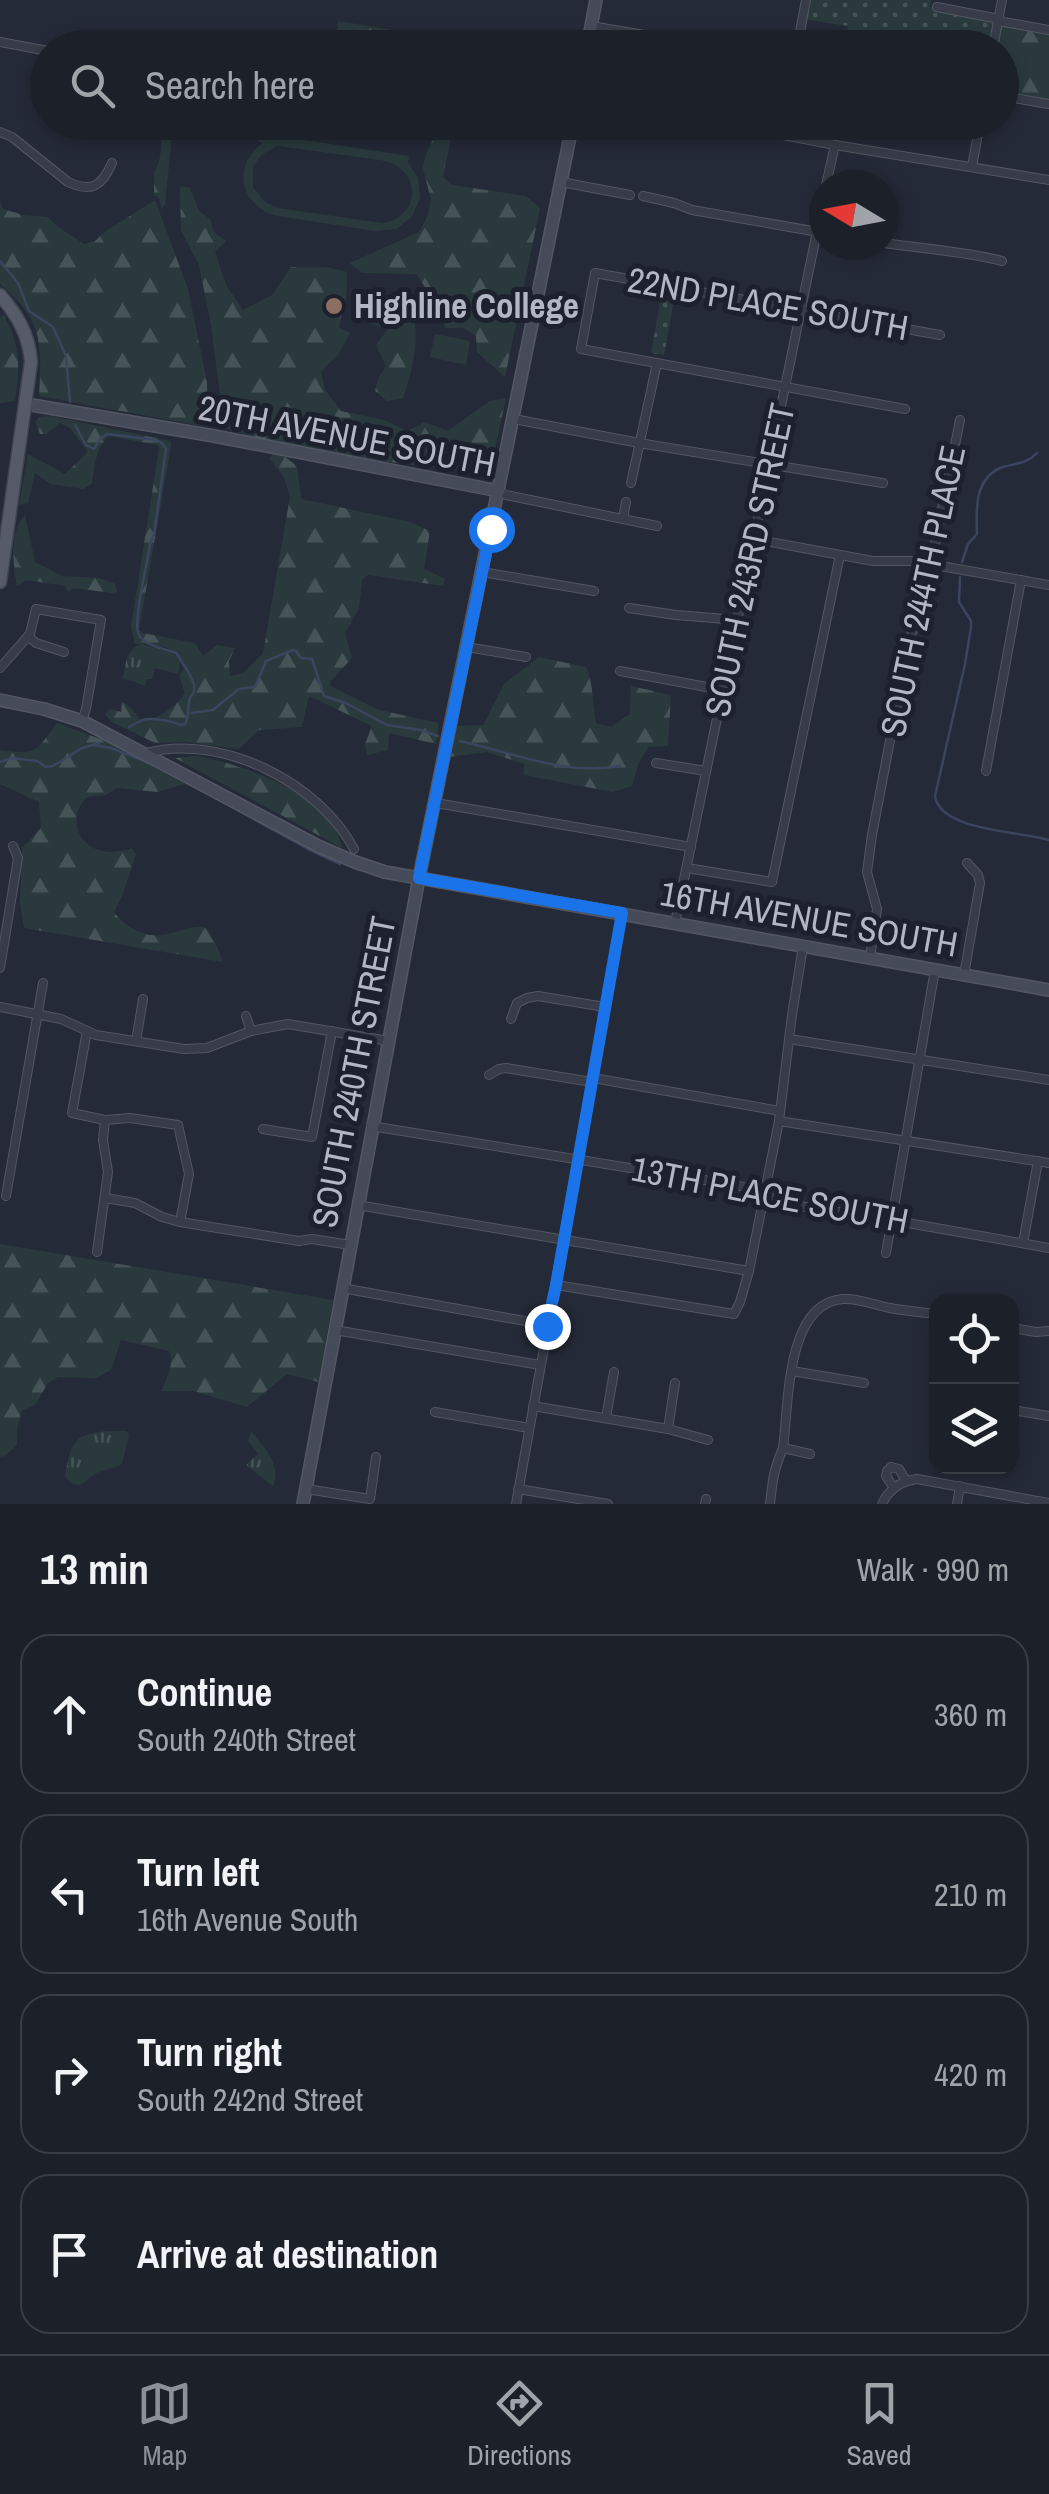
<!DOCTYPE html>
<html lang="en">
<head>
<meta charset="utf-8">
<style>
  body { margin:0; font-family:"Archivo Narrow",sans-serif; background:#282d35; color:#f1f3f6 }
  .controls { position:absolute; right:30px; bottom:30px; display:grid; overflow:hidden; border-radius:20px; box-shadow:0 5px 15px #0003 }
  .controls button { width:90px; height:90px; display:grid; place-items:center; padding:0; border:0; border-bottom:2px solid #393e46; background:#1b2029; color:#f1f3f6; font:50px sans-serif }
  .compass { position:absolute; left:809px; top:170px; width:90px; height:90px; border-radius:50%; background:#1b2029; box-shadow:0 5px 15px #0003; rotate:280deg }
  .stop { position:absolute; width:30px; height:30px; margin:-22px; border:8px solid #1a73e8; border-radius:50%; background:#fff }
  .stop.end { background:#1a73e8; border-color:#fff; box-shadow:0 2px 10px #0008 }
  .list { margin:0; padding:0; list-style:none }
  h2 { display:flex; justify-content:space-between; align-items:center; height:130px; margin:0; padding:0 40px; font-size:42px }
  h2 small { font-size:32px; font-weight:400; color:#a0a3a8 }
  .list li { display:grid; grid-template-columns:65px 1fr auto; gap:30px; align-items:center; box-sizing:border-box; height:160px; margin:0 20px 20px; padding:0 20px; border:2px solid #393e46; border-radius:30px }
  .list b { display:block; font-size:38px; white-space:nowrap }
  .list p { margin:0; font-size:32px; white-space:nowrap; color:#a0a3a8 }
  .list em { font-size:32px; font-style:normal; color:#a0a3a8 }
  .icon { flex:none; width:55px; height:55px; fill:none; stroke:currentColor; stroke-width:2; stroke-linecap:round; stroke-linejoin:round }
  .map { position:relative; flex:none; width:1049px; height:1504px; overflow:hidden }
  .search { position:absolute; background:#1b2029; box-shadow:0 5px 15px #0003; left:30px; right:30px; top:30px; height:110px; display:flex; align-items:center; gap:25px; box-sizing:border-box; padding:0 35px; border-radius:55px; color:#a0a3a8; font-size:38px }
  .sheet { height:850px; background:#1b2029 }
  nav { display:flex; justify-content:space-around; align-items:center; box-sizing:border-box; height:140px; border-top:2px solid #393e46; background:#1b2029; font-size:28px; color:#a0a3a8 }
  nav a { display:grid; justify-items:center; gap:5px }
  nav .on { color:#8c9099 }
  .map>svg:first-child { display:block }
  .grass { fill:url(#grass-tufts) }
  .forest { fill:url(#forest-firs) }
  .park { fill:url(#park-dots) }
  .pitch { fill:#2a3a3c; fill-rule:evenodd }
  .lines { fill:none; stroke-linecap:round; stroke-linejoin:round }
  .stream { stroke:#3b455f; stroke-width:2.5 }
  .street-casing { stroke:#535763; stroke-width:10 }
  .secondary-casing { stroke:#535763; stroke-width:14 }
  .primary-casing { stroke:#414551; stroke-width:15 }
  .street { stroke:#373c48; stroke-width:8 }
  .secondary { stroke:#464b5a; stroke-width:11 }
  .primary { stroke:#565b68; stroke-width:12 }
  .route { stroke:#1a73e8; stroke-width:12 }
  .education-dot { fill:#8d6e63; stroke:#1d212d; stroke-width:4 }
  .labels { text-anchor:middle; stroke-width:10; stroke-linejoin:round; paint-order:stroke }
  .street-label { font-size:35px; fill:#b3b7c4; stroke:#1d212d }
  .poi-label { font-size:35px; font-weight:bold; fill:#b3b7c4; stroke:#1d212d; text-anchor:start }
</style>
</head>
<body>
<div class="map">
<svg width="1049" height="1504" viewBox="0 0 1049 1504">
  <defs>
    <pattern id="grass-tufts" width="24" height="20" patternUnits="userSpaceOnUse" patternTransform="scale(2.5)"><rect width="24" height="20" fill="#2a3a3c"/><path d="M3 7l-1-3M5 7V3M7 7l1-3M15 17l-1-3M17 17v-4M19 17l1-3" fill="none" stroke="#465457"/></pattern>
    <pattern id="forest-firs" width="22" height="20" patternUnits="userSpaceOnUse" patternTransform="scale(2.5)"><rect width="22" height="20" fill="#2a3a3c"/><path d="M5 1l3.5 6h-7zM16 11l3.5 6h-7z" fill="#465457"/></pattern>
    <pattern id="park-dots" width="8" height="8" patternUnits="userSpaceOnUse" patternTransform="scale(2.5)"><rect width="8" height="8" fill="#2a3a3c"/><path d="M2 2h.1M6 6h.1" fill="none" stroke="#465457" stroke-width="1.8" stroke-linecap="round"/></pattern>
  </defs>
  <rect width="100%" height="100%" fill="#242a37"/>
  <g class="grass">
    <path d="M142 644 174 654 180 662 178 674 155 668 152 679H147L145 686 133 681 123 679C126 664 125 649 142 644Z"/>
    <path d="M107 1431H126L129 1434 122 1464C114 1468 105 1470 96 1473 91 1476 87 1482 81 1484 73 1486 70 1482 65 1477 71 1444 71 1435 107 1431Z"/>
    <path d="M251 1431C264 1446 282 1466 273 1486L246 1465 258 1454 248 1441Z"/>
  </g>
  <g class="forest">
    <path d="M338 21 397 31 398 36 392 46 390 43 337 33Z"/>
    <path d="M998 21 1049 29V101L1002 95V48H993Z"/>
    <path d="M157 123H173L165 204 162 209 159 198 154 195V172L159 162 161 150V135Z"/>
    <path d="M435 123H454L443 177 452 185 526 196 540 208 505 377 477 352 476 336 463 328H445L443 313 416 274 362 273 350 263 419 232 428 215 431 200 423 168 425 157 433 139Z"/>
    <path d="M180 186 190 188 199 211 210 219 214 232 226 241 215 252 226 285 243 310 272 295 291 267H326L347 272 346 297 339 327 350 333 338 355 321 371 325 390 341 411 384 420 407 431 425 422 448 431 490 401 506 398 490 472 481 476 462 471C383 460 298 456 224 427L211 324 199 265 181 230Z"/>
    <path d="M155 200 188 289 207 382 208 427 39 396C42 343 43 320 0 284V202L3 209 23 215 48 217 58 227 84 244 94 242 103 233Z"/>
    <path d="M375 288C386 294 402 299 410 310 423 331 411 377 403 398L387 401 375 391 378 379 386 366 376 345 388 329 365 322 359 310 365 293Z"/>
    <path d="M3 314C21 345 20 367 15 401L0 403V318Z"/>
    <path d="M51 416 170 441 171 446 139 630 143 633 195 643 203 656 217 645 235 648 229 661 230 676 243 673 263 653 290 497 284 477 269 458 273 454 284 456 297 466 301 499 410 522 430 531 424 569 445 579 443 586 368 575 362 580 359 608 345 634 352 658 331 681 330 686 379 710 439 723 436 744 389 733 388 750 367 755 365 744 372 726 309 696 302 727 259 730 239 749 186 742 155 743 112 722 105 714 110 709 121 712 122 701 131 708 141 721C161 718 174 708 185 693L179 676 184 668C181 663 180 657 175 653 166 645 146 643 135 644L131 627 159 448 157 445 110 436C95 446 95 467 92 483L84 489 51 484 35 473 28 503 19 505 28 454 65 474 88 452 70 428 60 423 46 434H40L35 422 39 417Z"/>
    <path d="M25 515 35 562 62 576 99 578 115 584 117 592 112 593 74 588 68 592 66 586 26 580 17 586C13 564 9 531 25 515Z"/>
    <path d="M539 657 586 667C594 685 592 703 596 723L611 727 630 714 631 686 671 695 668 746 648 747 638 765 632 786 613 792 524 775V764L487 752 449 757 455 726 483 725 504 684Z"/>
    <path d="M57 723 103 740 185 784 157 792 117 788 106 795 87 797C69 814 75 843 99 850 111 854 121 851 132 848L136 854 123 894 114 912C125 927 144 938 164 935 175 933 184 928 195 927 198 927 201 926 204 927 210 929 221 955 223 962L24 928 20 903 22 848 41 828 39 802 0 784V750C39 755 34 753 57 723Z"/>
    <path d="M196 756C242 764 333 795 342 848L175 758Z"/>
    <path d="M0 1244 333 1300 318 1382 287 1374 247 1407 194 1391H161C167 1379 174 1365 169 1351L121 1340 111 1370 96 1378 58 1377 48 1383 35 1405 22 1410 17 1428V1445L3 1457 0 1456Z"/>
  </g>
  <g class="park">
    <path d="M806 0H931L930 7 998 21 993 47 845 48 848 26 802 19Z"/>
    <path d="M663 287 676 290 664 355 651 353Z"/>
  </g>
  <g class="pitch">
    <path d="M259 133 409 156 408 162 418 178 420 198 412 217 396 229 375 231 277 216C239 205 232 167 262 143L258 141ZM278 146 386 161C423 173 420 217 382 223L278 208 265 202 253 187V167L261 155Z"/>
    <path d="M435 334 470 341 466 365 430 357Z"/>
  </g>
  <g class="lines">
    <g class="stream">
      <path d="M0 261 18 283 29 311 53 327 66 356 70 402"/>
      <path d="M75 425 86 445 94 449 100 439 107 434 156 440 162 443 166 449 154 535 150 544C148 562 132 623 139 635 145 646 165 649 176 653 181 662 197 681 194 691 194 694 191 696 190 698 186 709 191 713 185 724L180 725C173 721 150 717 143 720 138 721 134 725 129 727"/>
      <path d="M962 562 968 544 977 534C976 511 974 480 1000 468 1013 463 1026 465 1037 453"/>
      <path d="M960 577 959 602 971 621V627L965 664 935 796C940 831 1020 831 1049 840"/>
      <path d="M192 713 213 710 239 689 255 687 266 661 293 650 296 651 301 658 312 659 324 696 346 703 387 725 421 730 438 736"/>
      <path d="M460 741C515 753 563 776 620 766"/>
      <path d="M93 745 111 748 149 763"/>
      <path d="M0 762 11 758 37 761 46 767 53 766 82 748 99 743"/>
      <path d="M192 785 308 849 340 864"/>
    </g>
    <defs>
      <g id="street">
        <path d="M937 7 999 19"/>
        <path d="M998 21 1049 30"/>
        <path d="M591 26 721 48"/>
        <path d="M0 42 48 51"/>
        <path d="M797 48 806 0"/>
        <path d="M993 48 1002 0"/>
        <path d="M1002 96 1049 104"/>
        <path d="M716 122 835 145 1049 180"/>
        <path d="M0 132 12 137 68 182C92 193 102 186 112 163"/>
        <path d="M972 167 980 122"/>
        <path d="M561 182 630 195"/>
        <path d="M826 185 835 145"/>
        <path d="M643 196 674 203 692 210 824 233"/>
        <path d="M884 243C924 249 963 251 1002 261"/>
        <path d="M905 409 581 349 595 273 940 335"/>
        <path d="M514 419 639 443 883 483"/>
        <path d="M631 483 657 363"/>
        <path d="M499 491 506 495 657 526"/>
        <path d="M623 518 626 502"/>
        <path d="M754 539 873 561H912L1049 585"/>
        <path d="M482 572 594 591"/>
        <path d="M629 608 676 615 738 620"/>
        <path d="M28 636 36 643 64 652"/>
        <path d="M467 647 526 657"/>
        <path d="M0 668 30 634 36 609 101 620 86 709 82 721"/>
        <path d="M620 671 723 690"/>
        <path d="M146 753C220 733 319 782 354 849"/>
        <path d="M656 763 706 771"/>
        <path d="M986 771 1021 580"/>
        <path d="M436 803 691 847"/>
        <path d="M687 868 772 882 840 555"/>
        <path d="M675 923 824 197"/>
        <path d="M870 958 877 909 867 872 872 835 909 641 924 599 960 420"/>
        <path d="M0 968 18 858 13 846"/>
        <path d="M964 975 980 883 978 875 967 863"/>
        <path d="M0 1007 61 1019 96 1035 184 1049 207 1048 251 1031 288 1024 388 1041"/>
        <path d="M246 1016 251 1031"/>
        <path d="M511 1019 517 1003 527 998 538 996 605 1007"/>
        <path d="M87 1031 72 1113 105 1120 130 1118 178 1125 189 1174 180 1222"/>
        <path d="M789 1039 1049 1080"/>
        <path d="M136 1041 143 999"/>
        <path d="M489 1075 499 1069 506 1068 592 1082"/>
        <path d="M593 1078 780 1111"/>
        <path d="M779 1121 1049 1163"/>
        <path d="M371 1126 735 1185 752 1189 786 1204 891 1220 1049 1248"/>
        <path d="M263 1129 312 1137 332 1031"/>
        <path d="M6 1196 43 983"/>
        <path d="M105 1198 135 1203 162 1217 180 1222 299 1241 312 1239 350 1245"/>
        <path d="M357 1205 749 1271"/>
        <path d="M1023 1243 1038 1161"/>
        <path d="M97 1252 108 1172 103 1140 105 1120"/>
        <path d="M886 1253 935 970"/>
        <path d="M556 1285 734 1314 740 1302 749 1271 779 1121 792 1015 803 946"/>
        <path d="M342 1288 547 1325"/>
        <path d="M1012 1328 1036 1332 1049 1331"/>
        <path d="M335 1330 540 1365"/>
        <path d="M792 1371 864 1383"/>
        <path d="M533 1406 668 1429 708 1440"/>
        <path d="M1012 1410 1049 1416"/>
        <path d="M435 1412 529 1428"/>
        <path d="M606 1418 614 1372"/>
        <path d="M668 1429 675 1383"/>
        <path d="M783 1448 810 1454"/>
        <path d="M894 1488 886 1476 887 1471 891 1467 899 1469 906 1481"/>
        <path d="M306 1489 370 1499 376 1457"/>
        <path d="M518 1489 608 1504"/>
        <path d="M516 1504 622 913"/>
        <path d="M705 1504 706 1499"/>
        <path d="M770 1504C773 1479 773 1472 783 1448 789 1406 785 1303 843 1299 859 1298 874 1305 890 1308 905 1311 921 1312 936 1314"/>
        <path d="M882 1504C889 1489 901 1481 917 1479L1049 1503"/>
        <path d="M957 1504 960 1486"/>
      </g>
      <g id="secondary">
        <path d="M587 48 596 0"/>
        <path d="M26 404 214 436 499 491"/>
        <path d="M0 700 44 709 82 721 318 846 355 862 385 872 1049 990"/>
        <path d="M303 1504 419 878 573 122"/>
      </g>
      <path id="primary" d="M0 295C18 316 29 335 31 362L0 582"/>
    </defs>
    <use href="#street" class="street-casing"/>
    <use href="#secondary" class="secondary-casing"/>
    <use href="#primary" class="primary-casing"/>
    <use href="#street" class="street"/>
    <use href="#secondary" class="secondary"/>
    <use href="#primary" class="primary"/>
  </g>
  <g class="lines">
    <path class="route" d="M491 529 419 878 622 913 556 1285 547 1326"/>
  </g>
  <circle class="education-dot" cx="334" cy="306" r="10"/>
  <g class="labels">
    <g class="street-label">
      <text transform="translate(768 304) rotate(10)" y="12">22ND PLACE SOUTH</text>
      <text transform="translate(347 436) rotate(11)" y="12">20TH AVENUE SOUTH</text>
      <text transform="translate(750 560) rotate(-78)" y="12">SOUTH 243RD STREET</text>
      <text transform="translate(923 591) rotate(-78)" y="12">SOUTH 244TH PLACE</text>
      <text transform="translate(809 919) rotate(10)" y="12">16TH AVENUE SOUTH</text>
      <text transform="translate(354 1072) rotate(-79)" y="12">SOUTH 240TH STREET</text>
      <text transform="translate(770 1195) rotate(11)" y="12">13TH PLACE SOUTH</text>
    </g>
    <g class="poi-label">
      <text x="354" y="318">Highline College</text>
    </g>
  </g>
</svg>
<div class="controls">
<button><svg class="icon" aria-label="locate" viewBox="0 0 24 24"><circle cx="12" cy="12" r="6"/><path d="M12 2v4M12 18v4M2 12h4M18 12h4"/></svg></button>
<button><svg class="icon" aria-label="layers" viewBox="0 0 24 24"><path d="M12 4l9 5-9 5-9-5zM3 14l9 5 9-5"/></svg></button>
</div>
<svg class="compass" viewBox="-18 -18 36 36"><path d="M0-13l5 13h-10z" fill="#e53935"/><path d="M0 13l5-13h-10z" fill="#a0a3a8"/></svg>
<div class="stop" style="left:491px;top:529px"></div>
<div class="stop end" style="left:547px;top:1326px"></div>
<div class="search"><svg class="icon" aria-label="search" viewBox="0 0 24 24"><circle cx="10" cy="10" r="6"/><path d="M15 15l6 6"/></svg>Search here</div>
</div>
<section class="sheet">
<h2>13 min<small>Walk · 990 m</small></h2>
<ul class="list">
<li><svg class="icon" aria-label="ahead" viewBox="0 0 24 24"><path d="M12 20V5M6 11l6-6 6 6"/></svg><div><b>Continue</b><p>South 240th Street</p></div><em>360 m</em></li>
<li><svg class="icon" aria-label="left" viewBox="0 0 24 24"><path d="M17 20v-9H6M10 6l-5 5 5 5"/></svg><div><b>Turn left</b><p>16th Avenue South</p></div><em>210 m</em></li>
<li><svg class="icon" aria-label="right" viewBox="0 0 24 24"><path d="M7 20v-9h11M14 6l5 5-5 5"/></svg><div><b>Turn right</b><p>South 242nd Street</p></div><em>420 m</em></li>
<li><svg class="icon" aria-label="arrive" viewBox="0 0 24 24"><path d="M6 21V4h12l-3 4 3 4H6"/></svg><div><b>Arrive at destination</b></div></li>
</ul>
</section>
<nav>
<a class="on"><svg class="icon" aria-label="map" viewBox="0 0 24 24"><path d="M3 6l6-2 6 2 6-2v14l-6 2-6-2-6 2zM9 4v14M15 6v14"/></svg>Map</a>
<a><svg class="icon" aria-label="directions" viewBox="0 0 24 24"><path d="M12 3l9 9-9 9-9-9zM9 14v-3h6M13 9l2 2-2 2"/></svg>Directions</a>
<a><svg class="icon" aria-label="saved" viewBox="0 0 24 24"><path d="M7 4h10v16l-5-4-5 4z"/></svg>Saved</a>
</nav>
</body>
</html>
